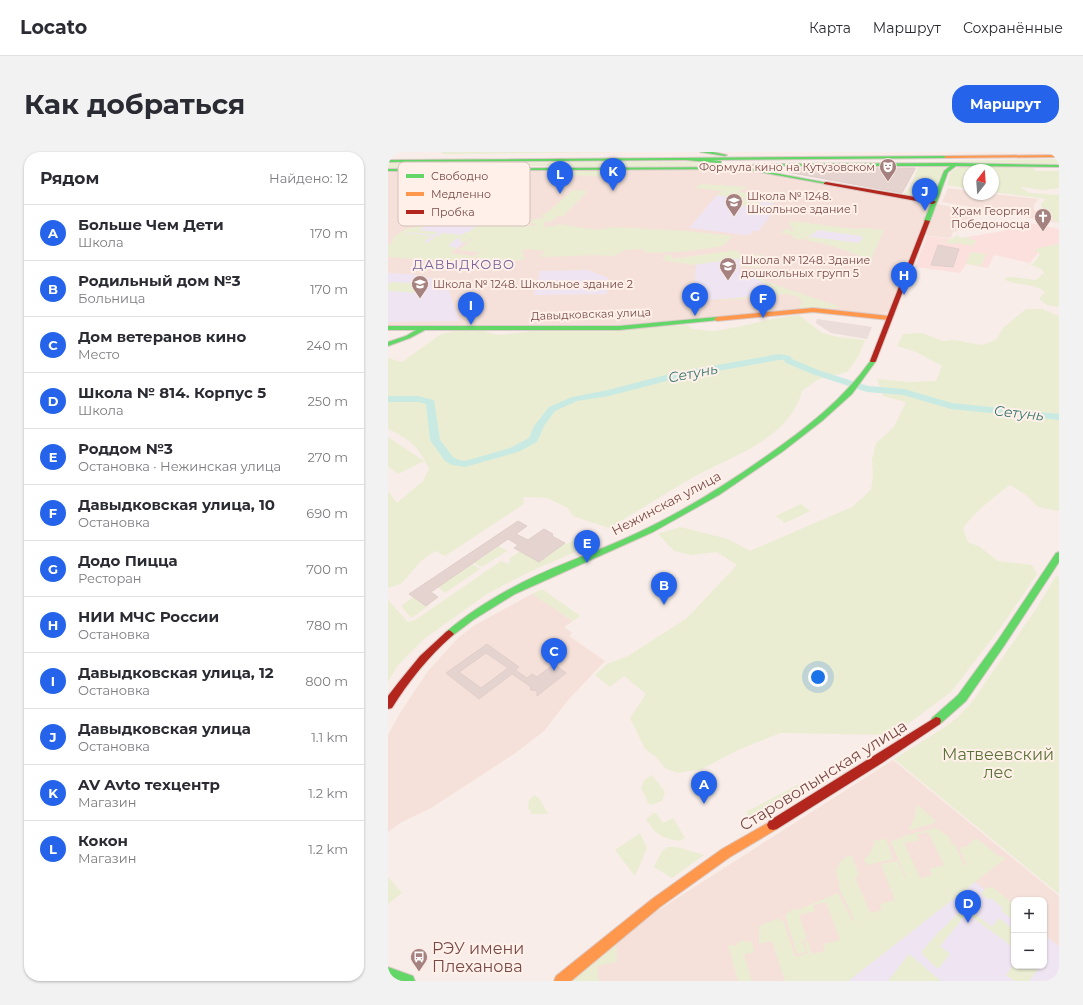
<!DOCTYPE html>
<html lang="ru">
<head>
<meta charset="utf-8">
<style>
  body { margin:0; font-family:Montserrat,sans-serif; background:#f2f2f3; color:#2b2b33 }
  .controls { position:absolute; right:12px; bottom:12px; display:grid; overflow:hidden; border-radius:8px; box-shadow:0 1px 3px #0004 }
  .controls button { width:36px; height:36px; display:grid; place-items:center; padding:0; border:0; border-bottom:1px solid #e1e1e2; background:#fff; color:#2b2b33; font:20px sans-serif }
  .compass { position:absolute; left:575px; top:12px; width:36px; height:36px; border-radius:50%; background:#fff; box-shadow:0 1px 3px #0004; rotate:17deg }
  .you { position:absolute; left:430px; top:525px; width:14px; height:14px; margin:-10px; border:3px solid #fff; border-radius:50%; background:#1a73e8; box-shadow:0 0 0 6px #1a73e833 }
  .badge { display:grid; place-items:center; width:26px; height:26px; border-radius:50%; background:#2563eb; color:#fff; font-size:13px; font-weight:700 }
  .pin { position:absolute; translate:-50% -33px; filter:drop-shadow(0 1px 2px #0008) }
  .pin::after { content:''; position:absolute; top:21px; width:14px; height:12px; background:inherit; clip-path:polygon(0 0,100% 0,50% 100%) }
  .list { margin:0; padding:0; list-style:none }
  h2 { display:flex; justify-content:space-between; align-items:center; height:52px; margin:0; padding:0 16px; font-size:17px }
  h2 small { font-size:13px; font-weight:400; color:#7c7c81 }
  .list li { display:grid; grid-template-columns:26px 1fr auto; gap:12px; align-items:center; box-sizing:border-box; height:56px; padding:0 16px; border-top:1px solid #e1e1e2 }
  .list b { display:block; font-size:15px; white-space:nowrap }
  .list p { margin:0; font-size:13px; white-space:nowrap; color:#7c7c81 }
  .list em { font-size:13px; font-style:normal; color:#7c7c81 }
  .map { position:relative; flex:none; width:671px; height:829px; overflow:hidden; border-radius:16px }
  header { display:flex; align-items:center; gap:24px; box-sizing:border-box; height:56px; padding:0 20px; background:#fff; border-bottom:1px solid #e1e1e2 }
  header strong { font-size:19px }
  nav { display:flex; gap:22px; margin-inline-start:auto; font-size:14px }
  .intro { display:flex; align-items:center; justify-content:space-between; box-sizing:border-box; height:96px; padding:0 24px }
  h1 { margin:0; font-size:28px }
  .button { padding:10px 18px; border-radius:16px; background:#2563eb; color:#fff; font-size:14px; font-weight:700 }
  main { display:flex; gap:24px; padding:0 24px }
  aside { flex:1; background:#fff; border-radius:16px; box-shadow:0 1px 3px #0004 }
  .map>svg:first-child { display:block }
  .residential { fill:#f5e1d9; fill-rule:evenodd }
  .commercial { fill:#fce0de }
  .industrial { fill:#ebddd9 }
  .education { fill:#efe5f2 }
  .green { fill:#eaedd2; fill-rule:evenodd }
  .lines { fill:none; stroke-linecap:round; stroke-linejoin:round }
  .river { fill:#c9eae3; fill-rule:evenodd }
  .building { fill:#e5d3d0; stroke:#e1ceca; fill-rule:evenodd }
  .fast-casing { stroke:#dbcac7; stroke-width:2 }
  .slow-casing { stroke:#dbcac7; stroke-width:2 }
  .jam-casing { stroke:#dbcac7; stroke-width:2 }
  .fast { fill:#63d668; fill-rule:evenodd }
  .slow { fill:#ff974d; fill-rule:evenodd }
  .jam { fill:#b3261e; fill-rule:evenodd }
  .labels { text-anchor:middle; stroke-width:4; stroke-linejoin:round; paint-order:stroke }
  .far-poi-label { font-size:11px; fill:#784946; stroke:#fff1ea; text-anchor:start }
  .far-street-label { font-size:11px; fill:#784946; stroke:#fff1ea }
  .far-quarter-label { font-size:13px; letter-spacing:1px; fill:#77619c; stroke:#fff1ea }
  .street-label { font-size:13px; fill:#784946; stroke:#fff1ea }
  .water-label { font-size:14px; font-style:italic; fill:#36776f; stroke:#fff1ea }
  .near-park-label { font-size:16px; fill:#5b7338; stroke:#fff1ea }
  .near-street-label { font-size:16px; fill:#784946; stroke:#fff1ea }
  .near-poi-label { font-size:16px; fill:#784946; stroke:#fff1ea; text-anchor:start }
  .key { fill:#fff1ea; stroke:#d6bfb9; stroke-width:1 }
  .key-label { font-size:11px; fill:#784946 }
</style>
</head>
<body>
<header>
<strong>Locato</strong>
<nav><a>Карта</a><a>Маршрут</a><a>Сохранённые</a></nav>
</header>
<div class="intro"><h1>Как добраться</h1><a class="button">Маршрут</a></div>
<main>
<aside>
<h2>Рядом<small>Найдено: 12</small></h2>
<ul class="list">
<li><span class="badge">A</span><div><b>Больше Чем Дети</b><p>Школа</p></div><em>170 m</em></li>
<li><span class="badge">B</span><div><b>Родильный дом №3</b><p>Больница</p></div><em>170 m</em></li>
<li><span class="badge">C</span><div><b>Дом ветеранов кино</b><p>Место</p></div><em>240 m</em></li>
<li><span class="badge">D</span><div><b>Школа № 814. Корпус 5</b><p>Школа</p></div><em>250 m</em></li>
<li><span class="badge">E</span><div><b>Роддом №3</b><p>Остановка · Нежинская улица</p></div><em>270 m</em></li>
<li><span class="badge">F</span><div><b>Давыдковская улица, 10</b><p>Остановка</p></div><em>690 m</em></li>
<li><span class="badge">G</span><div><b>Додо Пицца</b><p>Ресторан</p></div><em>700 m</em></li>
<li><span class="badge">H</span><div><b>НИИ МЧС России</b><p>Остановка</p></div><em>780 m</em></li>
<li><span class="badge">I</span><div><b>Давыдковская улица, 12</b><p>Остановка</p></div><em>800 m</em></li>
<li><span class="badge">J</span><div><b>Давыдковская улица</b><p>Остановка</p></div><em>1.1 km</em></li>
<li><span class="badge">K</span><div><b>AV Avto техцентр</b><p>Магазин</p></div><em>1.2 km</em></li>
<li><span class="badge">L</span><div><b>Кокон</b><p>Магазин</p></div><em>1.2 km</em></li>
</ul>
</aside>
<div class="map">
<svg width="671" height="829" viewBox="0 0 671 829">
  <rect width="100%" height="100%" fill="#f8ede8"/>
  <g class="residential">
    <path d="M355 17 438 31 541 52 542 54 501 159 498 161 491 163 424 156 221 174 0 175V19Z"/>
    <path d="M560 36 581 39V42H605L651 47 646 52V58L670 71 554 50Z"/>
    <path d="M549 52 587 59 584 72 579 76 565 80 563 86 536 83Z"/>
    <path d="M144 442 185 469 176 475 184 481 181 484 217 509 181 547 156 579 126 602 43 656 12 671 0 680V583L12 561 40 519 70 486 87 473Z"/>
    <path d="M505 608 671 744V829H184L255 768ZM626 748H656V814H626Z"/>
  </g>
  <path class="commercial" d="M632 69 671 77V95L653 97 642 111 606 103 600 116 578 112 572 121 527 115 539 84 566 87 616 79Z"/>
  <path class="industrial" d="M429 167 484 175 479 187 443 181 428 171Z"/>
  <g class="education">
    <path d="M329 43 386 50 378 61 383 62 371 79H365L363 82 358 83 301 76Z"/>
    <path d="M59 61 104 64 82 86 68 97 7 88 26 75Z"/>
    <path d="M418 72 491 80 482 101 433 87 411 84Z"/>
    <path d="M355 106 351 120 363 122 364 125 377 131 383 143 306 149 308 111Z"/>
    <path d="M200 118 220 126 219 142 146 143 152 119Z"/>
    <path d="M0 121 22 122 58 129 71 169 0 170Z"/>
    <path d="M587 730 626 760V814H656V783L671 794V829H460Z"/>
  </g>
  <g class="green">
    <path d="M54 0H239L59 2H54Z"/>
    <path d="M671 7V12L542 9Z"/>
    <path d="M305 10 357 14V15L268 14 219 16V14L181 16V14H140L139 16 64 17 65 13 15 14 13 17H0V11Z"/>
    <path d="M531 14H556L558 16 555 18 544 47 539 48 515 43 522 35Z"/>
    <path d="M575 14 646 16 648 19H671V36L655 38 634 35 633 36 642 41 671 43V71C663 67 654 61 653 52L658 47 605 40V18H581V37L559 33 563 19Z"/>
    <path d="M234 18 230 22H223V25L182 23 187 19H214V21Z"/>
    <path d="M312 32 360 35 358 37H353L351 40 371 42 370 43 375 45H371L378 48 388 49 385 51 329 43 335 39 307 36Z"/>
    <path d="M185 38 200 39 175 64H170C166 69 163 70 156 70V75L168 74 171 72C187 74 209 81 224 75L299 79 345 84C341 87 339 91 336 93 329 97 264 103 256 100L255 97 237 98 226 104 207 103 154 105 152 103 156 102V99L141 97 134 98 137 107 126 109 89 107 91 105 84 106 102 91 90 100 71 98 84 87 82 86 79 90H72V87L69 86 60 94 69 96 61 101 85 104 81 107 52 109 0 105V94L5 89V86L19 76H24L59 61 98 64 86 73H84L90 68 54 64 31 78 50 80 46 83 21 80 12 87 21 81 44 84 36 90 39 91 48 84 54 85 50 83 55 81 74 83 78 80H81L101 64 108 65 104 69 146 74 148 72 142 71 146 67 157 66 153 64 161 59Z"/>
    <path d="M344 46 370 49 373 52 365 55 339 53Z"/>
    <path d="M403 69 467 77 479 76 496 78 484 105 485 108 482 110C466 99 435 91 417 88L424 85 471 91 475 86 473 84 430 78C423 84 415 90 405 86V83L393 81 399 76 402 79H406L401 72Z"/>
    <path d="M568 83 574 86 580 85 583 88H588L585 95 579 92 578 93 569 91 568 92 544 89 559 90 560 87H567L563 86 567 85Z"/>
    <path d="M671 92V155L659 153 651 147 657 140C646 131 630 134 617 128L618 126 625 125 648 128 656 121 653 117 639 111 645 112 652 102 648 99 650 96Z"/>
    <path d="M348 98 353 103H375L371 116 352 114 355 106 305 113 274 108 278 103H283L285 107Z"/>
    <path d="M583 100 598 102 593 114 578 112Z"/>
    <path d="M369 121 371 125 379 130 450 154V156H414L410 153 415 152 411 145 398 142 388 143 386 141 384 143C366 145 347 149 328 148L375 144V141L381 140 377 131 364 125 363 122Z"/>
    <path d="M3 130 40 132 33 141 0 139V133Z"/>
    <path d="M638 157H654L671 164V359L650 355 638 343 622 333C604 346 588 359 575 376L580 390 592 395 610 409 644 413 649 422 613 475 563 540 505 583 392 581 350 598 314 617 289 621 277 616 268 605 257 597 242 566 258 542 236 524 222 535 207 523 219 512 240 504 299 466 349 413 329 400 303 403 286 399 270 382 292 375 340 387 362 399 464 355 483 338 485 323 484 308 488 291 506 275 518 250 495 244 489 227 521 230 548 229 554 214 528 200 509 194 515 182 534 181 555 189 566 188 594 193 608 188 615 176Z"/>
    <path d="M411 163 434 181 450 185 477 188 470 205 459 220 431 227 414 239C401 289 341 304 302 327 275 343 248 360 221 376L185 364 180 356 159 346 135 345 136 352 57 404 47 399 33 409 13 432 0 436V339L9 351 35 329 41 317C31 295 22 287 0 277V206L14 210 53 182 71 178 88 177 110 183 139 180 146 178H217L300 173 304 177C311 177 319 179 326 179 355 176 382 165 411 163Z"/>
    <path d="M0 285 36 309 10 322 0 314Z"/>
    <path d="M413 352 422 359 397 371 388 364Z"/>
    <path d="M190 384 210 390 141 420 99 442 36 487 10 513 0 530V448L20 470 27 468 113 409 120 412 123 409 121 407 132 399 151 410 177 391 180 392Z"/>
    <path d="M111 394 119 399 94 415 86 411Z"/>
    <path d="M84 412 92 417 57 441 50 435Z"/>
    <path d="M668 424 671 425V742L506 607 554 577 570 565 584 550 648 457Z"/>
    <path d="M154 437 188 461 192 464 185 469 144 442Z"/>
    <path d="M25 445 39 455 25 465H22L13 454Z"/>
    <path d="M264 623 277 640 274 649 263 653 259 650 258 645 253 637 256 628Z"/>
    <path d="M411 632 416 638 362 667 358 660Z"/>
    <path d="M146 643 151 646 160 662H142L143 660 140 656 141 648Z"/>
    <path d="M530 653 548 669 546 671 522 678 521 676C526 670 528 662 528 654Z"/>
    <path d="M265 661H268L275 671 285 666 297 686 291 689C272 685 270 684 258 668Z"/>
    <path d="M548 676 561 685 564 693 567 692 576 714 578 712 572 698 574 695H578L588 686 609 703 618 706 460 829H397L384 789 371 792V774L392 766V770L395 768 407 805 420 801 416 790 420 789 424 802 437 799 435 792 452 788 438 750 425 753 427 759 411 763 419 787 414 789 418 800 409 802 397 763 407 756 410 758 450 741 465 770 466 767 452 738 448 718C452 711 455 703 464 704L471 724 467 725 482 761 494 758 492 752 507 748 493 712 509 709 517 726 518 725 503 690 511 686 514 687 515 684ZM540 680 556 713 541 717 544 723 532 726 516 691 531 688 529 682Z"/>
    <path d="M252 681 259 696 247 724 227 698Z"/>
    <path d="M498 687 505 707 479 713 476 708 481 703 485 694 487 693 485 689Z"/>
    <path d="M280 695H289L316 703 284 726 266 715 274 699Z"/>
    <path d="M0 725 14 741 0 752Z"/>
    <path d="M604 735 626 752V768L613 759 615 756 603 746 601 748 593 742 598 736Z"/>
    <path d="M577 755 604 775 611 766 626 778V796L579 761 552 794 562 802 550 817 535 803 534 799 549 782Z"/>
    <path d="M352 789 364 790 366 800 356 803 364 829H350L340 793 348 794Z"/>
    <path d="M228 793 229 810 209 814 211 829H184Z"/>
    <path d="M521 802 553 829H500Z"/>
    <path d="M626 812V814H652L641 829H626L618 823Z"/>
  </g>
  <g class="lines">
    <path class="river" d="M391 202 402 204 404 207 430 218 480 234 516 237 564 251 671 262V268L563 257 515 243 479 240 424 222 398 211 396 208H391L290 226 221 244 189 249 167 259 156 274 149 290 130 300 77 315 64 313 57 309 42 288 38 252 30 250H0V244H30L46 248 52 288 65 305 71 308 77 309 122 296 141 286 146 274 161 255 184 245 220 238 289 220Z"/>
  </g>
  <g class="building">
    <path d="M401 16H527V17L514 41 399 20 401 19Z"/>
    <path d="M550 93 571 97 565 115 543 113Z"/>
    <path d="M130 369 139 374 128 382 140 388 156 377 165 382 164 384 177 391 151 410 126 396 130 393 120 387 43 440 50 445 38 454 21 442Z"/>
    <path d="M99 492 131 515 127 518 139 526 144 522 149 525 166 512 178 521 149 544V539L143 538 142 534 124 522 91 547 58 521ZM98 501 120 516 93 536 71 520Z"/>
  </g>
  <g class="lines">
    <defs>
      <g id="fast">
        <path d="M312 0H325L339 3 337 4Z"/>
        <path d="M558 4 560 6 323 8 333 9V11H331L297 8 0 10V8Z"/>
        <path d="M567 11 671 13V15L568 14 560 20 542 69 539 71 536 69 556 19 562 14H367L365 13 367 12Z"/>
        <path d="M354 15 440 31 438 32 354 17 0 19V17Z"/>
        <path d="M329 165 331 166V168L231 178H37L22 186 0 194V190L18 184 28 178H0V174H231Z"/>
        <path d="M485 207 488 209 464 242 434 269 394 300 331 343 265 380 127 442 85 468 64 484H58L56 482 58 480C77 464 98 450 120 438 157 417 198 404 236 387 286 365 333 336 377 305 417 277 455 248 483 208Z"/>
        <path d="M671 400V410L616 494 578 549 552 572 548 573 544 572 543 569 544 566 570 543 610 488 668 401Z"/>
        <path d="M0 815 25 824 27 829H0Z"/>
      </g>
      <g id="slow">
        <path d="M671 3V5L558 6 556 5 558 4Z"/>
        <path d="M425 156 501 164 504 166 501 168 425 160 329 169 326 167 329 165Z"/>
        <path d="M385 668 389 669 391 673 389 677 342 705 272 755 183 829H166L168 824 264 747 334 697Z"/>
      </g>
      <g id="jam">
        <path d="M438 30 545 48 548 50 545 52 436 32V31Z"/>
        <path d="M537 68 542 69 488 209 487 210H483L482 209Z"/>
        <path d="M61 478 64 480 66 482 64 484C40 505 21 529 4 556L0 557V544L10 531 32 504 58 480Z"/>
        <path d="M548 565 552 566 553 569 552 572 494 611 389 677 385 678 381 677 379 673 381 669Z"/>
      </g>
    </defs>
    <use href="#fast" class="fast-casing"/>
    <use href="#slow" class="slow-casing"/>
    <use href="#jam" class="jam-casing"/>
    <use href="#fast" class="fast"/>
    <use href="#slow" class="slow"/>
    <use href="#jam" class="jam"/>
  </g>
  <defs>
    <symbol id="theatre-pin" viewBox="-11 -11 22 30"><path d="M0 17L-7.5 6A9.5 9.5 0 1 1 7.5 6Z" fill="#a5827f" stroke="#fff1ea"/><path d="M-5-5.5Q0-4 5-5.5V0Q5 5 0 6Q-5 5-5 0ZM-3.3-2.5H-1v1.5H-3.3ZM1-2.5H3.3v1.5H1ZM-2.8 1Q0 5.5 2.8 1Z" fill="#fff"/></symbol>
    <symbol id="school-pin" viewBox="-11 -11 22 30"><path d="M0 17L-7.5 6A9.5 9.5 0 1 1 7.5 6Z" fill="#a5827f" stroke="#fff1ea"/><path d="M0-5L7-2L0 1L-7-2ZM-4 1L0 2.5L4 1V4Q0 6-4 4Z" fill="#fff"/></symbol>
    <symbol id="church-pin" viewBox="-11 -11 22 30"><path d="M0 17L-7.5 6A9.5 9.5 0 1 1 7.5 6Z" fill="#a5827f" stroke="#fff1ea"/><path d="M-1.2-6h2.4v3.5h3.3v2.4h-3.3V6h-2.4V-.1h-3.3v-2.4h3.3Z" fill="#fff"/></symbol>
    <symbol id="bus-pin" viewBox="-11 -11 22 30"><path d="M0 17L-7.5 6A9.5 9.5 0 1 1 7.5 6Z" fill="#a5827f" stroke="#fff1ea"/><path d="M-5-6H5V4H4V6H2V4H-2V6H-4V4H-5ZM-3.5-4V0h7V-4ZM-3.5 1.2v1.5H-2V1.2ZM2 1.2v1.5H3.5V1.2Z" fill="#fff"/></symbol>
  </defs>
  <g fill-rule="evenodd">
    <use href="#theatre-pin" x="490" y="5" width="20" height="27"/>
    <use href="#school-pin" x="336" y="40" width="20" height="27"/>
    <use href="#church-pin" x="645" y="55" width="20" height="27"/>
    <use href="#school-pin" x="330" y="104" width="20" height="27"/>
    <use href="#school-pin" x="22" y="122" width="20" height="27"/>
    <use href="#bus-pin" x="21" y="795" width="20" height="27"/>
  </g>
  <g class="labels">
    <g class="far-poi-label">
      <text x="487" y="19" text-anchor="end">Формула кино на Кутузовском</text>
      <text x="359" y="48">Школа № 1248.<tspan x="359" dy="13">Школьное здание 1</tspan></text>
      <text x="642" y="63" text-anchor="end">Храм Георгия<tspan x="642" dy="13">Победоносца</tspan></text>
      <text x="353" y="112">Школа № 1248. Здание<tspan x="353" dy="13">дошкольных групп 5</tspan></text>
      <text x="45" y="136">Школа № 1248. Школьное здание 2</text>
    </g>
    <g class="far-street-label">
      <text transform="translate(203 162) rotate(-2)" y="4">Давыдковская улица</text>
    </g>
    <g class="far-quarter-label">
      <text x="76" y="117">ДАВЫДКОВО</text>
    </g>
    <g class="street-label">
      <text transform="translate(278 351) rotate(-28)" y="5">Нежинская улица</text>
    </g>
    <g class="water-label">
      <text transform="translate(305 221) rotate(-11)" y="5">Сетунь</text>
      <text transform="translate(631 261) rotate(6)" y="5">Сетунь</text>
    </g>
    <g class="near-park-label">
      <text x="610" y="608">Матвеевский<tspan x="610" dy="18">лес</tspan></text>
    </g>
    <g class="near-street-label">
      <text transform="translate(435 623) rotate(-32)" y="6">Староволынская улица</text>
    </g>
    <g class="near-poi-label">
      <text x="44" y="802">РЭУ имени<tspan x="44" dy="18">Плеханова</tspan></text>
    </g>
  </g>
  <rect x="10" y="10" width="132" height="64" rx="6" class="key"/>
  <rect x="18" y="22" width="18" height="4" fill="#63d668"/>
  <rect x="18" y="40" width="18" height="4" fill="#ff974d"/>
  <rect x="18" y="58" width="18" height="4" fill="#b3261e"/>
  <g class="key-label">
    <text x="43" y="28">Свободно</text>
    <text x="43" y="46">Медленно</text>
    <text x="43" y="64">Пробка</text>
  </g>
</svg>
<div class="controls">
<button>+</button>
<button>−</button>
</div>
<svg class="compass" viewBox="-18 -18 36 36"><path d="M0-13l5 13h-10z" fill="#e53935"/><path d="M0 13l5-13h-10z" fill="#7c7c81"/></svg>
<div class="you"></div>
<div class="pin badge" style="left:316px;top:652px">A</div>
<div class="pin badge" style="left:276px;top:453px">B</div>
<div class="pin badge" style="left:166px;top:519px">C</div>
<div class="pin badge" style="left:580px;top:771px">D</div>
<div class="pin badge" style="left:199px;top:411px">E</div>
<div class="pin badge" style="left:375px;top:166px">F</div>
<div class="pin badge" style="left:307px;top:164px">G</div>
<div class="pin badge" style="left:516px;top:143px">H</div>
<div class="pin badge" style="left:83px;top:173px">I</div>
<div class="pin badge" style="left:537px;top:59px">J</div>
<div class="pin badge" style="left:225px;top:39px">K</div>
<div class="pin badge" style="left:172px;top:42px">L</div>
</div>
</main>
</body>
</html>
